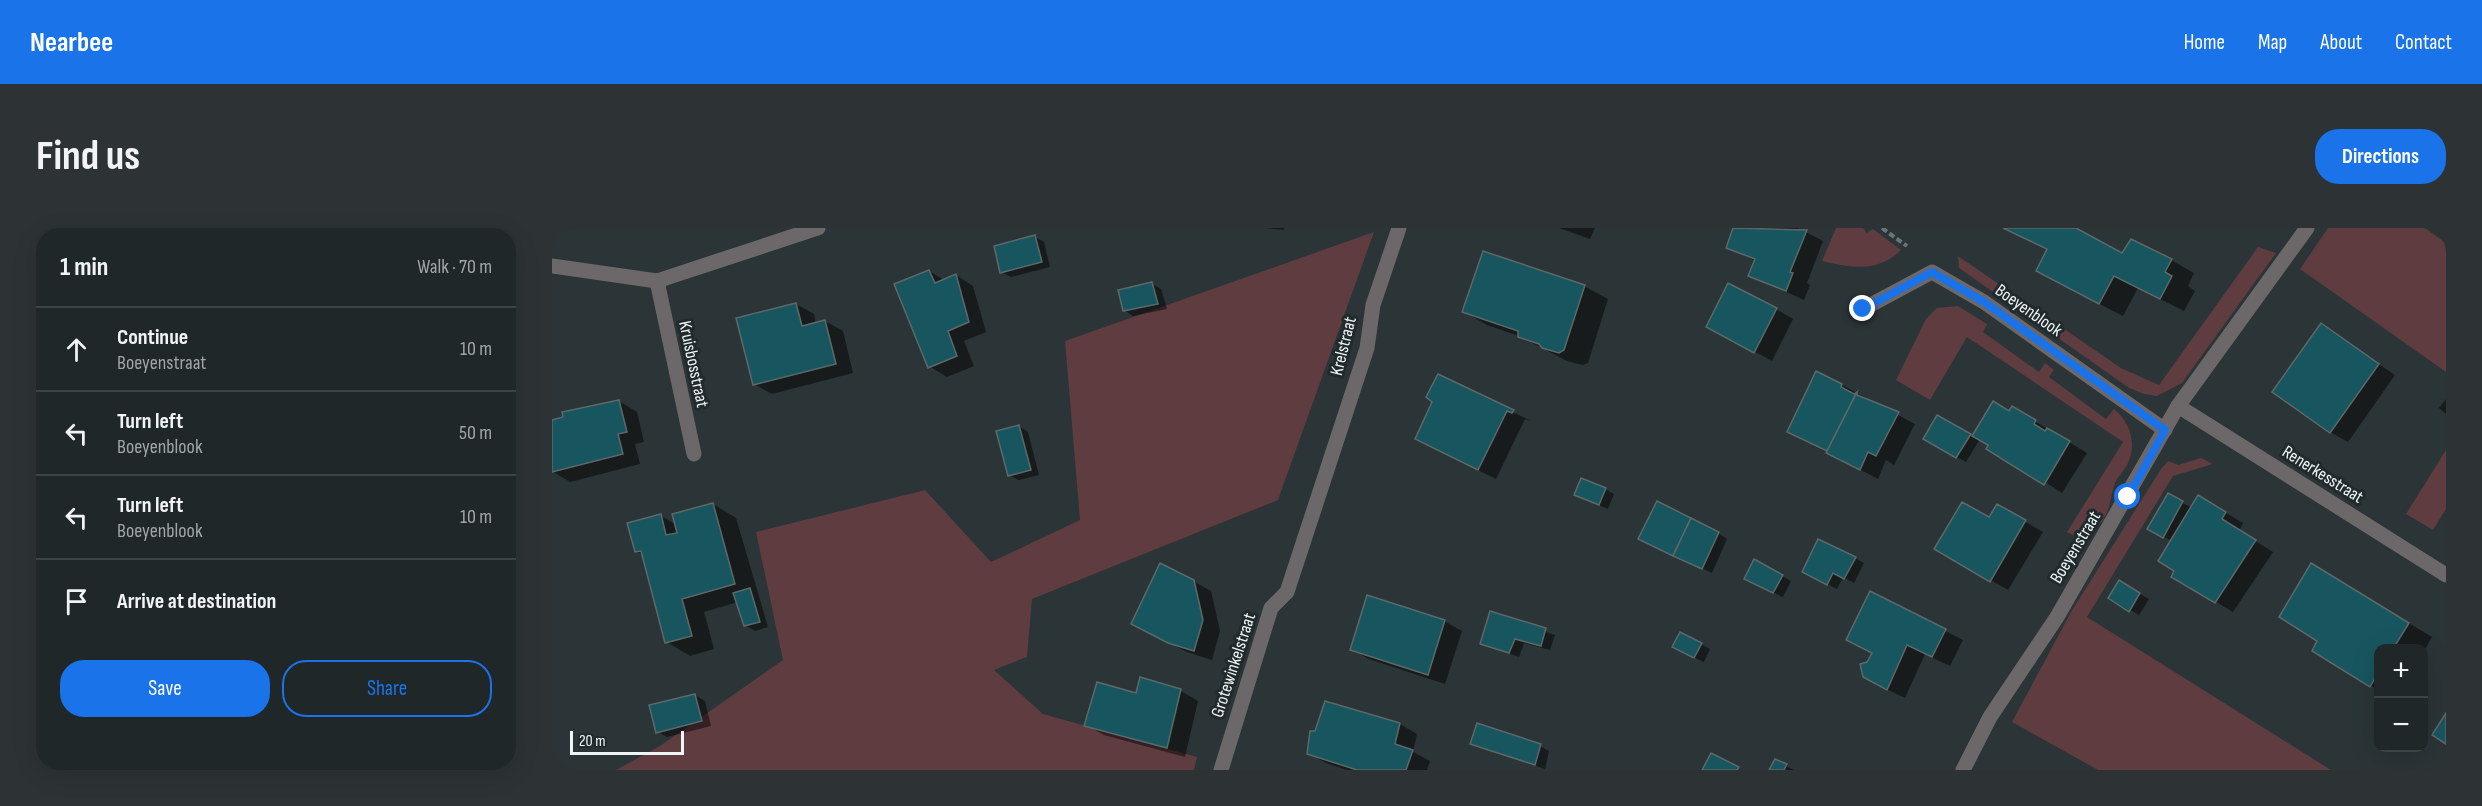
<!DOCTYPE html>
<html lang="en">
<head>
<meta charset="utf-8">
<style>
  body { margin:0; font-family:"Sofia Sans Condensed",sans-serif; background:#2d3334; color:#f1f3f6 }
  .controls { position:absolute; right:18px; bottom:18px; display:grid; overflow:hidden; border-radius:12px; box-shadow:0 6px 24px #0002 }
  .controls button { width:54px; height:54px; display:grid; place-items:center; padding:0; border:0; border-bottom:2px solid #3d4445; background:#202728; color:#f1f3f6; font:30px sans-serif }
  .scale { position:absolute; left:18px; bottom:15px; width:114px; box-sizing:border-box; padding-left:6px; border:3px solid #eef5f6; border-top:0; font-size:16px; line-height:21px; white-space:nowrap; color:#eef5f6; -webkit-text-stroke:4px #212a2c; paint-order:stroke }
  .stop { position:absolute; width:18px; height:18px; margin:-14px; border:4px solid #1a73e8; border-radius:50%; background:#fff }
  .stop.end { background:#1a73e8; border-color:#fff; box-shadow:0 2px 6px #0008 }
  .list { margin:0; padding:0; list-style:none }
  h2 { display:flex; justify-content:space-between; align-items:center; height:78px; margin:0; padding:0 24px; font-size:26px }
  h2 small { font-size:20px; font-weight:400; color:#a2a5a8 }
  .list li { display:grid; grid-template-columns:39px 1fr auto; gap:18px; align-items:center; box-sizing:border-box; height:84px; padding:0 24px; border-top:2px solid #3d4445 }
  .list b { display:block; font-size:22px; white-space:nowrap }
  .list p { margin:0; font-size:20px; white-space:nowrap; color:#a2a5a8 }
  .list em { font-size:20px; font-style:normal; color:#a2a5a8 }
  .actions { display:flex; gap:12px; padding:18px 24px }
  .actions a { flex:1; padding:14px 0; border:2px solid #1a73e8; border-radius:24px; text-align:center; font-size:21px; color:#1a73e8 }
  .actions .main { background:#1a73e8; color:#fff }
  .icon { flex:none; width:33px; height:33px; fill:none; stroke:currentColor; stroke-width:2; stroke-linecap:round; stroke-linejoin:round }
  .map { position:relative; flex:none; width:1894px; height:542px; overflow:hidden; border-radius:24px }
  header { display:flex; align-items:center; gap:36px; box-sizing:border-box; height:84px; padding:0 30px; background:#1a73e8; color:#fff }
  header strong { font-size:28px }
  nav { display:flex; gap:33px; margin-inline-start:auto; font-size:21px }
  .intro { display:flex; align-items:center; justify-content:space-between; box-sizing:border-box; height:144px; padding:0 36px }
  h1 { margin:0; font-size:42px }
  .button { padding:15px 27px; border-radius:24px; background:#1a73e8; color:#fff; font-size:21px; font-weight:700 }
  main { display:flex; gap:36px; padding:0 36px }
  aside { flex:1; background:#202728; border-radius:24px; box-shadow:0 6px 24px #0002 }
  .map>svg:first-child { display:block }
  .green { fill:#5e3c40 }
  .shadow { fill:#0007 }
  .building { fill:#18565f; stroke:#5d6869; stroke-width:1.5 }
  .lines { fill:none; stroke-linecap:round; stroke-linejoin:round }
  .path { stroke:#6c7476; stroke-width:4; stroke-dasharray:6 3; stroke-linecap:butt }
  .street { stroke:#6c6768; stroke-width:15 }
  .route { stroke:#1a73e8; stroke-width:8 }
  .labels { text-anchor:middle; stroke-width:6; stroke-linejoin:round; paint-order:stroke }
  .street-label { font-size:18px; fill:#eef5f6; stroke:#212a2c }
</style>
</head>
<body>
<header>
<strong>Nearbee</strong>
<nav><a>Home</a><a>Map</a><a>About</a><a>Contact</a></nav>
</header>
<div class="intro"><h1>Find us</h1><a class="button">Directions</a></div>
<main>
<aside>
<h2>1 min<small>Walk · 70 m</small></h2>
<ul class="list">
<li><svg class="icon" aria-label="ahead" viewBox="0 0 24 24"><path d="M12 20V5M6 11l6-6 6 6"/></svg><div><b>Continue</b><p>Boeyenstraat</p></div><em>10 m</em></li>
<li><svg class="icon" aria-label="left" viewBox="0 0 24 24"><path d="M17 20v-9H6M10 6l-5 5 5 5"/></svg><div><b>Turn left</b><p>Boeyenblook</p></div><em>50 m</em></li>
<li><svg class="icon" aria-label="left" viewBox="0 0 24 24"><path d="M17 20v-9H6M10 6l-5 5 5 5"/></svg><div><b>Turn left</b><p>Boeyenblook</p></div><em>10 m</em></li>
<li><svg class="icon" aria-label="arrive" viewBox="0 0 24 24"><path d="M6 21V4h12l-3 4 3 4H6"/></svg><div><b>Arrive at destination</b></div></li>
</ul>
<div class="actions"><a class="main">Save</a><a>Share</a></div>
</aside>
<div class="map">
<svg width="1894" height="542" viewBox="0 0 1894 542">
  <rect width="100%" height="100%" fill="#2b3436"/>
  <g class="green">
    <path d="M1284 0H1311L1315 5 1321 1 1349 22C1326 45 1299 40 1270 33Z"/>
    <path d="M1776 0H1873L1894 15V144L1748 41Z"/>
    <path d="M822 4 726 272 480 371 475 429 442 442 491 486 645 529 642 542H64L108 518 231 432 204 304 373 262 439 334 528 292 513 113Z"/>
    <path d="M1706 19 1724 25 1630 155 1605 168 1592 166 1577 160 1407 40 1406 28 1569 140 1607 157Z"/>
    <path d="M1406 78 1435 96 1431 104 1487 144 1493 135 1502 142 1497 149 1554 191 1562 181C1578 194 1585 215 1576 235 1573 242 1566 248 1563 255 1558 269 1559 285 1546 298 1540 304 1533 302 1527 310L1515 304 1571 214 1415 109 1378 172 1344 152 1374 91 1385 80Z"/>
    <path d="M1894 222V281L1881 302 1854 286Z"/>
    <path d="M1649 230 1661 236 1621 248 1535 389 1779 542H1546L1460 494 1519 384 1609 241 1616 233 1626 237Z"/>
  </g>
  <g class="shadow">
    <path d="M712 0H732V2Z"/>
    <path d="M1007 0H1043L1038 11Z"/>
    <path d="M1183 0H1246L1271 13 1255 55 1258 57 1252 72 1198 47 1203 33 1176 19Z"/>
    <path d="M1454 0H1521L1570 27 1619 32 1642 45 1636 58 1643 63 1632 83 1586 60 1571 88 1509 56 1496 22Z"/>
    <path d="M483 9 492 14 498 39 459 49 449 44Z"/>
    <path d="M377 43 392 52 404 47 421 58 434 104 412 113 422 138 395 149 377 138Z"/>
    <path d="M600 56 609 61 615 81 581 88 572 82Z"/>
    <path d="M1032 58 1056 71 1036 135 1031 137 1015 133 967 108 935 97 911 83Z"/>
    <path d="M244 76 262 86 264 96 273 93 291 103 301 145 220 166 202 156Z"/>
    <path d="M1224 81 1241 91 1220 133 1174 108Z"/>
    <path d="M1769 97 1843 147 1796 214 1778 204Z"/>
    <path d="M887 148 979 193 973 191 944 251 883 221 882 173Z"/>
    <path d="M1290 157 1363 196 1342 237 1334 232 1326 251 1254 213Z"/>
    <path d="M1894 171V186L1887 180Z"/>
    <path d="M67 173 85 184 92 214 83 216 88 236 18 254 0 243V193Z"/>
    <path d="M1442 175 1457 184 1461 180 1535 225 1510 265 1428 211 1414 234 1373 211 1386 189 1421 209Z"/>
    <path d="M467 198 476 204 487 247 467 252 457 247Z"/>
    <path d="M1053 261 1062 266 1056 281 1033 271Z"/>
    <path d="M1616 267 1640 280 1647 269 1691 295 1687 303 1721 324 1681 384 1621 348 1624 342 1620 313 1597 300Z"/>
    <path d="M161 276 184 290 216 399 203 403 193 397 186 374 152 384 162 421 138 428 115 414 91 327 84 323 109 288 125 297Z"/>
    <path d="M1446 278 1491 304 1456 362 1384 321 1437 291Z"/>
    <path d="M1166 305 1175 311 1160 345 1097 315Z"/>
    <path d="M1303 330 1312 335 1302 355 1291 349 1285 361 1261 349Z"/>
    <path d="M1230 348 1239 353 1231 369 1203 356Z"/>
    <path d="M1782 350 1880 409 1872 423 1826 421V462L1762 422 1767 413Z"/>
    <path d="M641 353 659 363 668 403 660 432 635 424 598 405Z"/>
    <path d="M1567 354 1597 371 1587 387 1558 370Z"/>
    <path d="M1319 365 1411 412 1398 438 1373 426 1353 470 1330 459 1321 425Z"/>
    <path d="M939 385 1003 407 998 422 972 415 967 429 929 415Z"/>
    <path d="M892 393 910 403 893 456 817 431 799 421Z"/>
    <path d="M1149 416 1158 421 1152 434 1131 424Z"/>
    <path d="M589 451 629 463 646 473 633 529 552 507 534 497 585 466Z"/>
    <path d="M143 467 153 473 159 498 115 509 106 504Z"/>
    <path d="M848 496 865 506 861 524 878 533 875 542H795L774 535 756 525Z"/>
    <path d="M920 515 988 518 997 523 993 541Z"/>
    <path d="M1224 533 1242 542H1219Z"/>
  </g>
  <g class="building">
    <path d="M1181 0 1255 2 1238 44 1241 45 1234 63 1196 48 1203 31 1174 20Z"/>
    <path d="M1451 0H1524L1570 25 1579 11 1620 31 1613 44 1620 48 1608 71 1562 48 1547 76 1484 43 1495 21Z"/>
    <path d="M483 7 490 34 448 45 442 18Z"/>
    <path d="M931 23 1033 57 1012 122 1007 125 990 120 987 116 966 109V103L910 84Z"/>
    <path d="M377 42 383 55 404 46 417 94 396 103 405 128 376 140 342 56Z"/>
    <path d="M600 54 606 76 571 83 566 62Z"/>
    <path d="M1176 55 1225 80 1202 125 1154 99Z"/>
    <path d="M244 75 250 98 273 92 284 136 201 157 184 90Z"/>
    <path d="M1769 95 1827 136 1778 205 1720 164Z"/>
    <path d="M1264 143 1290 156 1289 159 1302 166 1305 164 1275 223 1235 204Z"/>
    <path d="M886 146 962 182 960 185 955 183 926 242 863 211 880 174 874 169Z"/>
    <path d="M1305 164V167L1347 184 1324 228 1316 224 1308 242 1274 225Z"/>
    <path d="M67 172 75 204 66 206 71 226 0 244V192L11 189 10 184Z"/>
    <path d="M1441 173 1457 183 1460 178 1484 192 1482 196 1493 203 1495 200 1518 213 1492 257 1434 221 1436 217 1420 208Z"/>
    <path d="M1385 187 1419 206 1404 230 1371 211Z"/>
    <path d="M467 197 479 242 456 248 444 203Z"/>
    <path d="M1029 250 1054 260 1047 277 1022 267Z"/>
    <path d="M1616 265 1631 273 1611 310 1595 301Z"/>
    <path d="M1646 267 1674 284 1670 291 1704 312 1663 375 1619 349 1622 343 1606 333Z"/>
    <path d="M1105 273 1139 290 1121 328 1086 311Z"/>
    <path d="M1410 274 1437 289 1445 276 1474 292 1438 354 1382 321Z"/>
    <path d="M161 275 183 356 130 371 140 408 113 415 89 323 83 324 75 295 109 286 114 307 125 305 120 286Z"/>
    <path d="M1139 290 1167 304 1150 341 1121 328Z"/>
    <path d="M1266 311 1304 329 1292 351 1281 345 1275 357 1250 344Z"/>
    <path d="M1202 331 1231 347 1221 365 1192 351Z"/>
    <path d="M608 335 642 352 651 392 642 423 616 415 579 396Z"/>
    <path d="M1759 335 1857 395 1841 421H1826V445L1818 459 1760 423 1765 413 1727 389Z"/>
    <path d="M1567 352 1588 365 1577 384 1556 370Z"/>
    <path d="M198 360 208 394 192 398 181 365Z"/>
    <path d="M1318 363 1394 401 1380 429 1355 417 1335 462 1311 449 1308 436 1315 434 1320 425 1294 412Z"/>
    <path d="M815 367 893 392 876 447 798 422Z"/>
    <path d="M938 383 994 400 989 418 963 411 957 425 928 416Z"/>
    <path d="M1128 404 1150 415 1142 430 1120 419Z"/>
    <path d="M588 449 629 461 615 520 532 498 545 454 584 465Z"/>
    <path d="M143 466 150 493 104 505 97 477Z"/>
    <path d="M773 473 848 495 843 516 861 522 854 542H805L755 526 758 503H763Z"/>
    <path d="M1894 485V516L1880 507Z"/>
    <path d="M925 495 989 516 983 537 918 516Z"/>
    <path d="M1159 525 1187 539 1185 542H1150Z"/>
    <path d="M1223 531 1235 536 1232 542H1217Z"/>
  </g>
  <g class="lines">
    <path class="path" d="M1330 0 1355 18"/>
    <g class="street">
      <path d="M0 38 105 53 266 0"/>
      <path d="M105 53 142 226"/>
      <path d="M1311 81 1380 44 1432 74 1613 202"/>
      <path d="M1626 178 1894 347"/>
      <path d="M669 542 719 380 735 364 815 120 821 77 847 0"/>
      <path d="M1411 542 1438 489 1505 389 1626 178 1755 0"/>
    </g>
  </g>
  <g class="lines">
    <path class="route" d="M1311 81 1380 44 1432 74 1613 202 1576 269"/>
  </g>
  <g class="labels">
    <g class="street-label">
      <text transform="translate(1477 82) rotate(35)" y="6">Boeyenblook</text>
      <text transform="translate(791 118) rotate(-76)" y="6">Krelstraat</text>
      <text transform="translate(142 136) rotate(78)" y="6">Kruisbosstraat</text>
      <text transform="translate(1771 246) rotate(32)" y="6">Renerkesstraat</text>
      <text transform="translate(1523 319) rotate(-59)" y="6">Boeyenstraat</text>
      <text transform="translate(681 437) rotate(-72)" y="6">Grotewinkelstraat</text>
    </g>
  </g>
</svg>
<div class="controls">
<button>+</button>
<button>−</button>
</div>
<div class="scale">20 m</div>
<div class="stop" style="left:1576px;top:269px"></div>
<div class="stop end" style="left:1311px;top:81px"></div>
</div>
</main>
</body>
</html>
